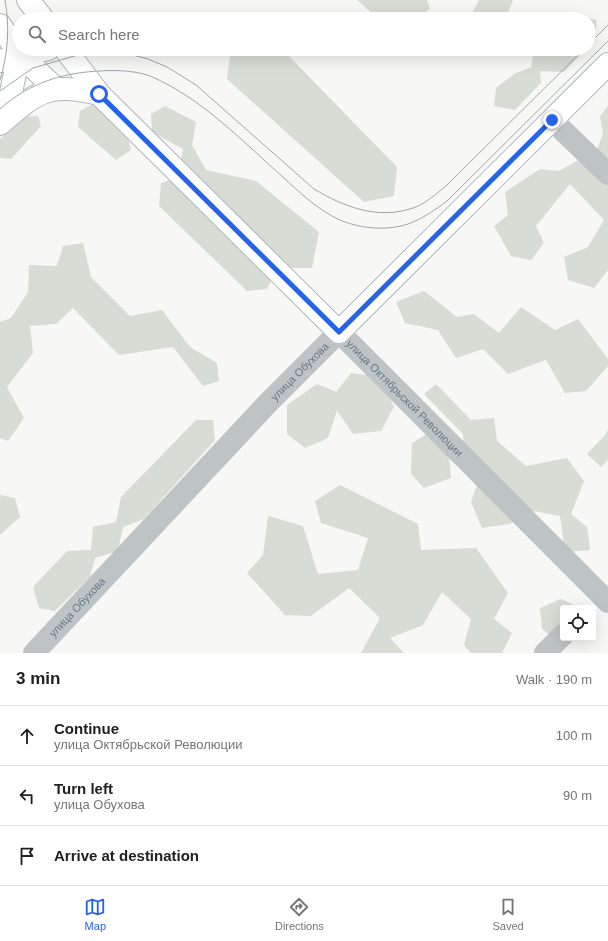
<!DOCTYPE html>
<html lang="en">
<head>
<meta charset="utf-8">
<style>
  body { margin:0; font-family:Helvetica,sans-serif; background:#f2f2f2; color:#202124 }
  .controls { position:absolute; right:12px; bottom:12px; display:grid; overflow:hidden; border-radius:4px; box-shadow:0 4px 16px #0002 }
  .controls button { width:36px; height:36px; display:grid; place-items:center; padding:0; border:0; border-bottom:1px solid #e0e0e0; background:#fff; color:#202124; font:20px sans-serif }
  .stop { position:absolute; width:12px; height:12px; margin:-9px; border:3px solid #2563eb; border-radius:50%; background:#fff }
  .stop.end { background:#2563eb; border-color:#fff; box-shadow:0 1px 4px #0008 }
  .list { margin:0; padding:0; list-style:none }
  h2 { display:flex; justify-content:space-between; align-items:center; height:52px; margin:0; padding:0 16px; font-size:17px }
  h2 small { font-size:13px; font-weight:400; color:#757577 }
  .list li { display:grid; grid-template-columns:26px 1fr auto; gap:12px; align-items:center; box-sizing:border-box; height:60px; padding:0 16px; border-top:1px solid #e0e0e0 }
  .list b { display:block; font-size:15px; white-space:nowrap }
  .list p { margin:0; font-size:13px; white-space:nowrap; color:#757577 }
  .list em { font-size:13px; font-style:normal; color:#757577 }
  .icon { flex:none; width:22px; height:22px; fill:none; stroke:currentColor; stroke-width:2; stroke-linecap:round; stroke-linejoin:round }
  .map { position:relative; flex:none; width:608px; height:653px; overflow:hidden }
  .search { position:absolute; background:#fff; box-shadow:0 4px 16px #0002; left:12px; right:12px; top:12px; height:44px; display:flex; align-items:center; gap:10px; box-sizing:border-box; padding:0 14px; border-radius:22px; color:#757577; font-size:15px }
  .sheet { height:232px; background:#fff }
  nav { display:flex; justify-content:space-around; align-items:center; box-sizing:border-box; height:56px; border-top:1px solid #e0e0e0; background:#fff; font-size:11px; color:#757577 }
  nav a { display:grid; justify-items:center; gap:2px }
  nav .on { color:#2563eb }
  .map>svg:first-child { display:block }
  .green { fill:#d7dcd4 }
  .lines { fill:none; stroke-linecap:round; stroke-linejoin:round }
  .secondary-casing { stroke:#b1b7bb; stroke-width:24 }
  .street { stroke:#bec3c6; stroke-width:22 }
  .secondary { stroke:#fff; stroke-width:22 }
  .tram { stroke:#a0a7ac; stroke-width:1 }
  .route { stroke:#2563eb; stroke-width:5 }
  .labels { text-anchor:middle; stroke-width:4; stroke-linejoin:round; paint-order:stroke }
  .street-label { font-size:11px; fill:#687984; stroke:#fff }
</style>
</head>
<body>
<div class="map">
<svg width="608" height="653" viewBox="0 0 608 653">
  <rect width="100%" height="100%" fill="#f7f7f5"/>
  <g class="green">
    <path d="M357 0H427L430 9 414 19 395 12H371Z"/>
    <path d="M479 0H513L506 19H469Z"/>
    <path d="M574 15 596 20V40L589 46V19H568Z"/>
    <path d="M231 49H282L397 167 394 196 364 202 227 79Z"/>
    <path d="M534 49H586L564 72 540 71 541 83 515 110 494 106 496 88 514 74 531 67Z"/>
    <path d="M97 102 125 127 131 150 116 160 78 127 80 111Z"/>
    <path d="M165 106 196 122 192 145 206 170 256 181 319 232 312 268H278L267 289 247 291 159 206 161 183 177 178 183 149 152 132 151 114Z"/>
    <path d="M608 106V167L595 154 603 134 600 116Z"/>
    <path d="M38 116 41 126 11 159 0 158V139L23 117Z"/>
    <path d="M582 158 608 184V270L594 288 568 280 564 257 588 247 604 220 570 184 536 226 544 243 531 260 511 256 494 226 508 215 505 192 540 169 559 171Z"/>
    <path d="M83 243 91 277 130 316 162 310 190 347 217 363 219 381 203 386 173 347 119 355 73 308 56 324 30 326 33 353 7 387 24 418 8 441 0 438V322L11 318 28 292 29 265 57 266 63 246Z"/>
    <path d="M424 291 457 317 474 314 499 333 521 307 555 330 578 319 608 359V366L586 391 565 393 546 360 508 374 483 349 456 358 438 330 405 323 396 302Z"/>
    <path d="M351 373 380 377 394 407 381 431 353 434 337 411 328 438 305 448 287 434V405L317 384 336 392Z"/>
    <path d="M436 384 471 420 494 418 497 441 526 466 567 458 584 481 571 514 587 527 590 550 565 552 560 516 529 510 510 524 482 528 471 502 482 471 464 453 463 434 424 394Z"/>
    <path d="M196 420H213L215 440 144 519 123 527 118 551 95 558 90 577 55 611 39 608 33 587 67 551 91 550 93 527 116 522 121 497Z"/>
    <path d="M608 429V460L601 467 587 454 606 434Z"/>
    <path d="M430 432 448 448 451 478 424 488 411 474 412 443Z"/>
    <path d="M340 485 418 524 421 550 476 548 508 593 494 619 512 633 502 653H471L464 645 471 619 442 592 423 625 390 638 404 653H361L380 618 349 588 311 616 285 615 247 573 263 555 268 516 303 526 318 574 358 570 368 538 321 523 315 501Z"/>
    <path d="M0 495 15 498 20 517 0 535Z"/>
    <path d="M561 599 576 606 577 608H563V638L561 644 542 629 540 608Z"/>
  </g>
  <g class="lines">
    <defs>
      <g id="secondary">
        <path d="M28 0 43 19"/>
        <path d="M0 25 20 55 56 89"/>
        <path d="M65 49 99 94 339 332 608 64"/>
        <path d="M0 61 48 49"/>
        <path d="M0 121 9 102 20 49"/>
        <path d="M0 124C38 91 48 82 99 94"/>
      </g>
    </defs>
    <use href="#secondary" class="secondary-casing"/>
    <g class="street">
      <path d="M552 120 608 174"/>
      <path id="s1" d="M34 653 268 403 339 332 608 602"/>
      <path d="M545 653 563 635"/>
    </g>
    <use href="#secondary" class="secondary"/>
    <g class="tram">
      <path d="M589 44 608 25"/>
      <path d="M0 80C8 54 10 27 5 0"/>
      <path d="M0 91 33 68 88 52 129 54 148 59 167 67 196 85 314 189C344 207 378 220 413 208 425 204 436 194 446 186L584 49"/>
      <path d="M0 109C24 87 55 75 87 72 107 70 131 69 150 76 202 98 243 142 284 178 299 192 314 206 332 216 353 228 384 232 408 224 422 219 435 210 447 201L608 41"/>
    </g>
  </g>
  <g class="lines">
    <path class="route" d="M99 94 339 332 552 120"/>
  </g>
  <g class="labels">
    <g class="street-label">
      <text dy="4" stroke="none"><textPath href="#s1" startOffset="387">улица Обухова</textPath></text>
      <text dy="4" stroke="none"><textPath href="#s1" startOffset="536">улица Октябрьской Революции</textPath></text>
      <text dy="4" stroke="none"><textPath href="#s1" startOffset="63">улица Обухова</textPath></text>
    </g>
  </g>
</svg>
<div class="controls">
<button><svg class="icon" aria-label="locate" viewBox="0 0 24 24"><circle cx="12" cy="12" r="6"/><path d="M12 2v4M12 18v4M2 12h4M18 12h4"/></svg></button>
</div>
<div class="stop" style="left:99px;top:94px"></div>
<div class="stop end" style="left:552px;top:120px"></div>
<div class="search"><svg class="icon" aria-label="search" viewBox="0 0 24 24"><circle cx="10" cy="10" r="6"/><path d="M15 15l6 6"/></svg>Search here</div>
</div>
<section class="sheet">
<h2>3 min<small>Walk · 190 m</small></h2>
<ul class="list">
<li><svg class="icon" aria-label="ahead" viewBox="0 0 24 24"><path d="M12 20V5M6 11l6-6 6 6"/></svg><div><b>Continue</b><p>улица Октябрьской Революции</p></div><em>100 m</em></li>
<li><svg class="icon" aria-label="left" viewBox="0 0 24 24"><path d="M17 20v-9H6M10 6l-5 5 5 5"/></svg><div><b>Turn left</b><p>улица Обухова</p></div><em>90 m</em></li>
<li><svg class="icon" aria-label="arrive" viewBox="0 0 24 24"><path d="M6 21V4h12l-3 4 3 4H6"/></svg><div><b>Arrive at destination</b></div></li>
</ul>
</section>
<nav>
<a class="on"><svg class="icon" aria-label="map" viewBox="0 0 24 24"><path d="M3 6l6-2 6 2 6-2v14l-6 2-6-2-6 2zM9 4v14M15 6v14"/></svg>Map</a>
<a><svg class="icon" aria-label="directions" viewBox="0 0 24 24"><path d="M12 3l9 9-9 9-9-9zM9 14v-3h6M13 9l2 2-2 2"/></svg>Directions</a>
<a><svg class="icon" aria-label="saved" viewBox="0 0 24 24"><path d="M7 4h10v16l-5-4-5 4z"/></svg>Saved</a>
</nav>
</body>
</html>
